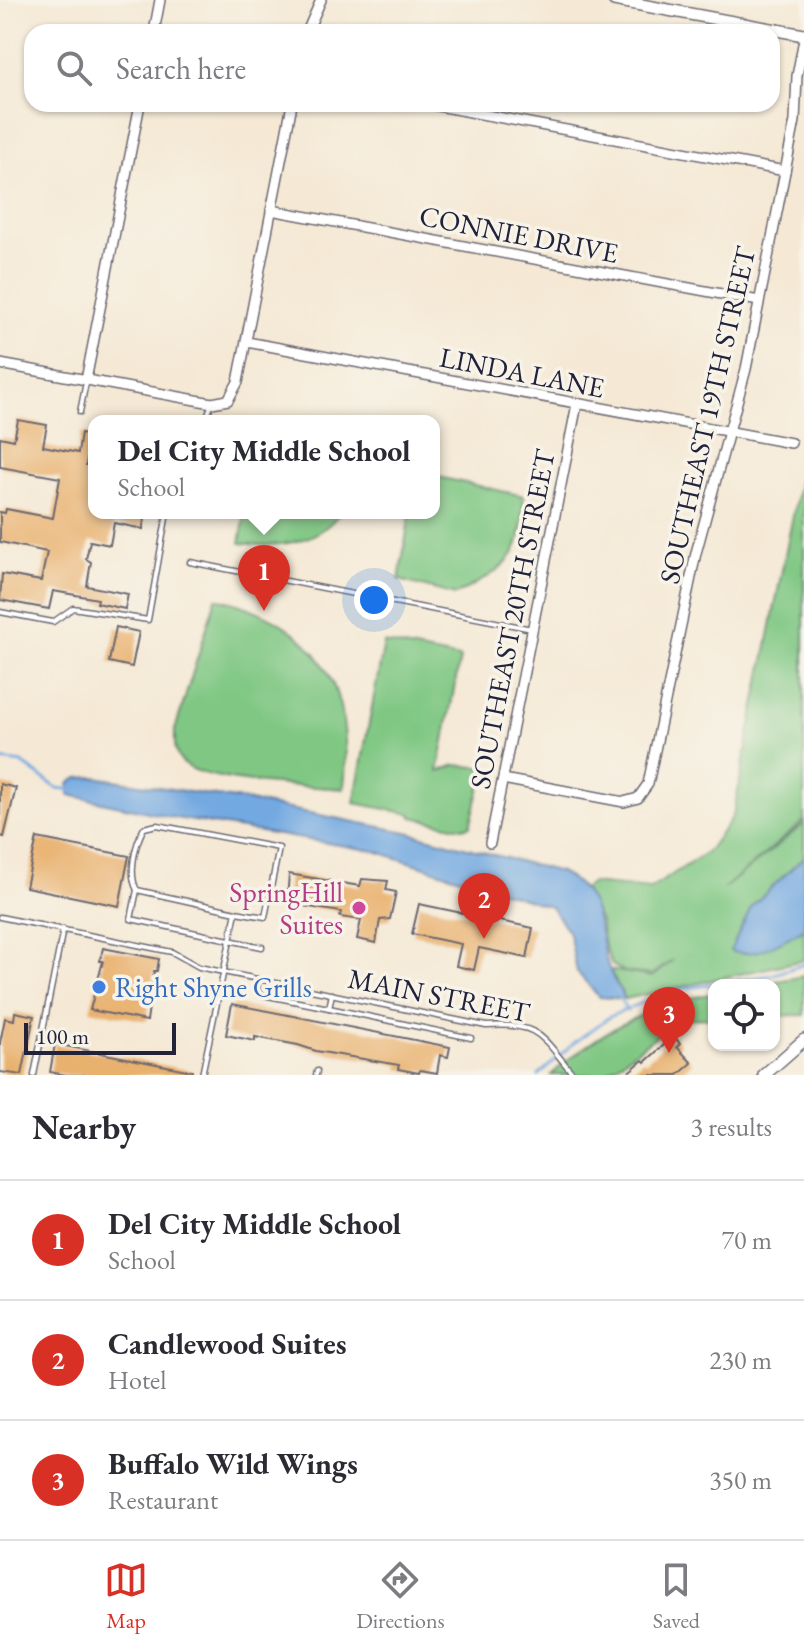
<!DOCTYPE html>
<html lang="en">
<head>
<meta charset="utf-8">
<style>
  body { margin:0; font-family:"EB Garamond",serif; background:#f7f7f7; color:#2b2b33 }
  .controls { position:absolute; right:24px; bottom:24px; display:grid; overflow:hidden; border-radius:16px; box-shadow:0 2px 6px #0004 }
  .controls button { width:72px; height:72px; display:grid; place-items:center; padding:0; border:0; border-bottom:2px solid #e1e1e2; background:#fff; color:#2b2b33; font:40px sans-serif }
  .scale { position:absolute; left:24px; bottom:20px; width:152px; box-sizing:border-box; padding-left:8px; border:4px solid #22223b; border-top:0; font-size:22px; line-height:28px; white-space:nowrap; color:#22223b; -webkit-text-stroke:6px #f7f3e8; paint-order:stroke }
  .you { position:absolute; left:374px; top:600px; width:28px; height:28px; margin:-20px; border:6px solid #fff; border-radius:50%; background:#1a73e8; box-shadow:0 0 0 12px #1a73e833 }
  .badge { display:grid; place-items:center; width:52px; height:52px; border-radius:50%; background:#d93025; color:#fff; font-size:26px; font-weight:700 }
  .pin { position:absolute; translate:-50% -66px; filter:drop-shadow(0 2px 4px #0008) }
  .pin::after { content:''; position:absolute; top:42px; width:28px; height:24px; background:inherit; clip-path:polygon(0 0,100% 0,50% 100%) }
  .popup { position:absolute; left:88px; top:415px; width:352px; height:104px; box-sizing:border-box; display:grid; place-content:center; border-radius:16px; background:#fff; filter:drop-shadow(0 2px 6px #0005); font-size:26px; white-space:nowrap; color:#7c7c81 }
  .popup b { font-size:30px; color:#2b2b33 }
  .popup::after { content:''; position:absolute; left:50%; top:100%; margin-left:-16px; border:16px solid transparent; border-top-color:#fff }
  .list { margin:0; padding:0; list-style:none }
  h2 { display:flex; justify-content:space-between; align-items:center; height:104px; margin:0; padding:0 32px; font-size:34px }
  h2 small { font-size:26px; font-weight:400; color:#7c7c81 }
  .list li { display:grid; grid-template-columns:52px 1fr auto; gap:24px; align-items:center; box-sizing:border-box; height:120px; padding:0 32px; border-top:2px solid #e1e1e2 }
  .list b { display:block; font-size:30px; white-space:nowrap }
  .list p { margin:0; font-size:26px; white-space:nowrap; color:#7c7c81 }
  .list em { font-size:26px; font-style:normal; color:#7c7c81 }
  .icon { flex:none; width:44px; height:44px; fill:none; stroke:currentColor; stroke-width:2; stroke-linecap:round; stroke-linejoin:round }
  .map { position:relative; flex:none; width:804px; height:1075px; overflow:hidden }
  .search { position:absolute; background:#fff; box-shadow:0 2px 6px #0004; left:24px; right:24px; top:24px; height:88px; display:flex; align-items:center; gap:20px; box-sizing:border-box; padding:0 28px; border-radius:24px; color:#7c7c81; font-size:30px }
  .sheet { height:464px; background:#fff }
  nav { display:flex; justify-content:space-around; align-items:center; box-sizing:border-box; height:112px; border-top:2px solid #e1e1e2; background:#fff; font-size:22px; color:#7c7c81 }
  nav a { display:grid; justify-items:center; gap:4px }
  nav .on { color:#d93025 }
  .map>svg:first-child { display:block }
  .green { fill:#7fc783; stroke:#50745f; stroke-width:2 }
  .water { fill:#73a9e1; stroke:#4a668e; stroke-width:2 }
  .lines { fill:none; stroke-linecap:round; stroke-linejoin:round }
  .stream { stroke:#73a9e1; stroke-width:3 }
  .building { fill:#e9b16e }
  .service-casing { stroke:#6c6871; stroke-width:7 }
  .minor-casing { stroke:#6c6871; stroke-width:12 }
  .tertiary-casing { stroke:#6c6871; stroke-width:14 }
  .service { stroke:#fff; stroke-width:4 }
  .minor { stroke:#fff; stroke-width:9 }
  .tertiary { stroke:#fff; stroke-width:11 }
  .hotel-dot { fill:#d1479c; stroke:#f7f3e8; stroke-width:3 }
  .shop-dot { fill:#3f7fe0; stroke:#f7f3e8; stroke-width:3 }
  .labels { text-anchor:middle; stroke-width:7; stroke-linejoin:round; paint-order:stroke }
  .street-label { font-size:28px; fill:#22223b; stroke:#f7f3e8 }
  .hotel-label { font-size:28px; fill:#b23c85; stroke:#f7f3e8; text-anchor:end }
  .shop-label { font-size:28px; fill:#366cbe; stroke:#f7f3e8; text-anchor:start }
</style>
</head>
<body>
<div class="map">
<svg width="804" height="1075" viewBox="0 0 804 1075">
  <rect width="100%" height="100%" fill="#f7f3e8"/>
  <filter id="ink" filterUnits="userSpaceOnUse"><feTurbulence type="fractalNoise" baseFrequency=".0125" numOctaves="2"/><feDisplacementMap in="SourceGraphic" scale="16" xChannelSelector="R" yChannelSelector="G"/><feConvolveMatrix kernelMatrix="1 2 1 2 8 2 1 2 1" color-interpolation-filters="sRGB"/></filter>
  <filter id="wash" filterUnits="userSpaceOnUse"><feTurbulence type="fractalNoise" baseFrequency=".006" numOctaves="4" result="noise"/><feDisplacementMap in="SourceGraphic" scale="32" xChannelSelector="R" yChannelSelector="G"/><feGaussianBlur stdDeviation="1.8" result="paint"/><feColorMatrix in="noise" values="0 0 0 0 0 0 0 0 0 0 0 0 0 0 0 0 0 1.4 0 .05"/><feComposite in="paint" operator="in"/></filter>
  <g filter="url(#wash)">
    <rect width="100%" height="100%" fill="#f5e9d5"/>
    <g class="green">
      <path d="M804 460V821L723 889 804 824V857L752 906 766 948 804 929V960L625 999 610 970 652 977 673 960 652 975 625 972 612 965 604 945 600 921 584 889 591 883 650 889 707 852 733 816Z"/>
      <path d="M434 476 524 496C522 511 523 534 516 548 506 571 475 584 455 595L399 580 410 513H434Z"/>
      <path d="M245 513H340C315 545 277 548 240 543Z"/>
      <path d="M216 598C320 622 354 687 344 789 310 786 208 784 184 764 173 755 175 743 175 730Z"/>
      <path d="M384 643 460 658 438 772 455 765 485 768 470 826 462 828 412 817V814L354 803Z"/>
      <path d="M804 976V1015L774 1016V985H756Z"/>
      <path d="M714 993V1018L680 1019 603 1075H551C598 1031 650 1005 714 993Z"/>
    </g>
    <g class="water">
      <path d="M95 777 248 801 407 832 560 872C606 896 594 930 610 971 613 980 620 990 625 999L599 997 577 972 569 933 551 907 375 851 176 818 69 795V783L78 778Z"/>
      <path d="M804 857V929C783 940 754 960 730 951L752 906Z"/>
    </g>
    <g class="lines">
      <g class="stream">
        <path d="M0 760 22 763 57 788 73 790"/>
        <path d="M619 997 627 1011"/>
        <path d="M539 1075 575 1042 609 1017 645 1001 682 989 772 975 804 964"/>
      </g>
    </g>
    <g id="blocks">
      <g class="building">
        <path d="M18 420 47 425 43 446 78 453 81 433 91 435 86 465 94 467V513H146L143 529 114 523 110 545 90 541 86 559 91 562 87 586 128 594 125 609 97 603 98 599 53 591 49 609 0 600 2 574 41 581 47 552 0 542V512L5 513 6 509 53 518 60 478 0 467V437L14 440Z"/>
        <path d="M116 627 139 632 132 667 109 662Z"/>
        <path d="M0 784 16 788 4 837 0 836Z"/>
        <path d="M37 838 129 856 119 906 26 887Z"/>
        <path d="M289 874 360 886 362 879 388 881 386 890 396 892 390 919 380 920 376 943 357 939 361 920 340 917 341 912 297 905 287 899Z"/>
        <path d="M419 904 533 928 527 958 479 948 474 970 456 966 461 944 412 934Z"/>
        <path d="M103 948 159 959 157 971H154L147 1021 90 1010 103 961H100Z"/>
        <path d="M232 1004 450 1047 448 1057 440 1055 437 1073 420 1070 419 1073 398 1069 399 1065 316 1051 298 1045 255 1037V1041L226 1035Z"/>
        <path d="M15 1012 34 1016 22 1075 0 1072V1043L5 1018 14 1020Z"/>
        <path d="M674 1036 680 1044 677 1047 692 1063 678 1075H625L643 1060 645 1062Z"/>
        <path d="M55 1044 192 1071V1075H66L50 1072Z"/>
      </g>
    </g>
  </g>
  <g filter="url(#ink)">
    <use href="#blocks" fill-opacity="0" stroke="#6c6871" stroke-width="2"/>
    <g class="lines">
      <defs>
        <g id="service">
          <path d="M80 412 86 382"/>
          <path d="M205 421 211 406"/>
          <path d="M190 562 532 629"/>
          <path d="M0 612 53 622 73 608 148 620 167 513"/>
          <path d="M137 890 131 919 262 947"/>
          <path d="M0 917 172 952 199 967 486 1026C540 1022 541 1036 574 1075"/>
          <path d="M257 979 258 994 329 1008 332 994"/>
          <path d="M329 1008 471 1038"/>
          <path d="M34 1075 63 929"/>
          <path d="M202 1075 236 912 265 917 279 848 157 825 144 828C135 844 128 874 137 890L236 912"/>
          <path d="M316 1075 317 1071"/>
        </g>
        <g id="minor">
          <path d="M154 32 160 0"/>
          <path d="M307 32 321 0"/>
          <path d="M428 104 785 171"/>
          <path d="M271 210 759 301"/>
          <path d="M247 342 791 443"/>
          <path d="M0 364 212 403 228 400 238 382 292 104"/>
          <path d="M86 380 140 104"/>
          <path d="M503 779 624 802 638 798 648 784 696 553 746 369 795 121 797 76 804 39"/>
          <path d="M490 843 577 404"/>
        </g>
        <g id="tertiary">
          <path d="M614 0 804 35"/>
          <path d="M764 1075 804 1040"/>
        </g>
      </defs>
      <use href="#service" class="service-casing"/>
      <use href="#minor" class="minor-casing"/>
      <use href="#tertiary" class="tertiary-casing"/>
      <use href="#service" class="service"/>
      <use href="#minor" class="minor"/>
      <use href="#tertiary" class="tertiary"/>
    </g>
  </g>
  <circle class="hotel-dot" cx="359" cy="908" r="8"/>
  <circle class="shop-dot" cx="99" cy="987" r="8"/>
  <g class="labels">
    <g class="street-label">
      <text transform="translate(519 234) rotate(11)" y="10">CONNIE DRIVE</text>
      <text transform="translate(522 372) rotate(11)" y="10">LINDA LANE</text>
      <text transform="translate(707 415) rotate(-77)" y="10">SOUTHEAST 19TH STREET</text>
      <text transform="translate(512 619) rotate(-79)" y="10">SOUTHEAST 20TH STREET</text>
      <text transform="translate(439 995) rotate(11)" y="10">MAIN STREET</text>
    </g>
    <g class="hotel-label">
      <text x="343" y="902">SpringHill<tspan x="343" dy="32">Suites</tspan></text>
    </g>
    <g class="shop-label">
      <text x="115" y="997">Right Shyne Grills</text>
    </g>
  </g>
</svg>
<div class="controls">
<button><svg class="icon" aria-label="locate" viewBox="0 0 24 24"><circle cx="12" cy="12" r="6"/><path d="M12 2v4M12 18v4M2 12h4M18 12h4"/></svg></button>
</div>
<div class="scale">100 m</div>
<div class="you"></div>
<div class="pin badge" style="left:264px;top:611px">1</div>
<div class="popup"><b>Del City Middle School</b>School</div>
<div class="pin badge" style="left:484px;top:939px">2</div>
<div class="pin badge" style="left:669px;top:1053px">3</div>
<div class="search"><svg class="icon" aria-label="search" viewBox="0 0 24 24"><circle cx="10" cy="10" r="6"/><path d="M15 15l6 6"/></svg>Search here</div>
</div>
<section class="sheet">
<h2>Nearby<small>3 results</small></h2>
<ul class="list">
<li><span class="badge">1</span><div><b>Del City Middle School</b><p>School</p></div><em>70 m</em></li>
<li><span class="badge">2</span><div><b>Candlewood Suites</b><p>Hotel</p></div><em>230 m</em></li>
<li><span class="badge">3</span><div><b>Buffalo Wild Wings</b><p>Restaurant</p></div><em>350 m</em></li>
</ul>
</section>
<nav>
<a class="on"><svg class="icon" aria-label="map" viewBox="0 0 24 24"><path d="M3 6l6-2 6 2 6-2v14l-6 2-6-2-6 2zM9 4v14M15 6v14"/></svg>Map</a>
<a><svg class="icon" aria-label="directions" viewBox="0 0 24 24"><path d="M12 3l9 9-9 9-9-9zM9 14v-3h6M13 9l2 2-2 2"/></svg>Directions</a>
<a><svg class="icon" aria-label="saved" viewBox="0 0 24 24"><path d="M7 4h10v16l-5-4-5 4z"/></svg>Saved</a>
</nav>
</body>
</html>
